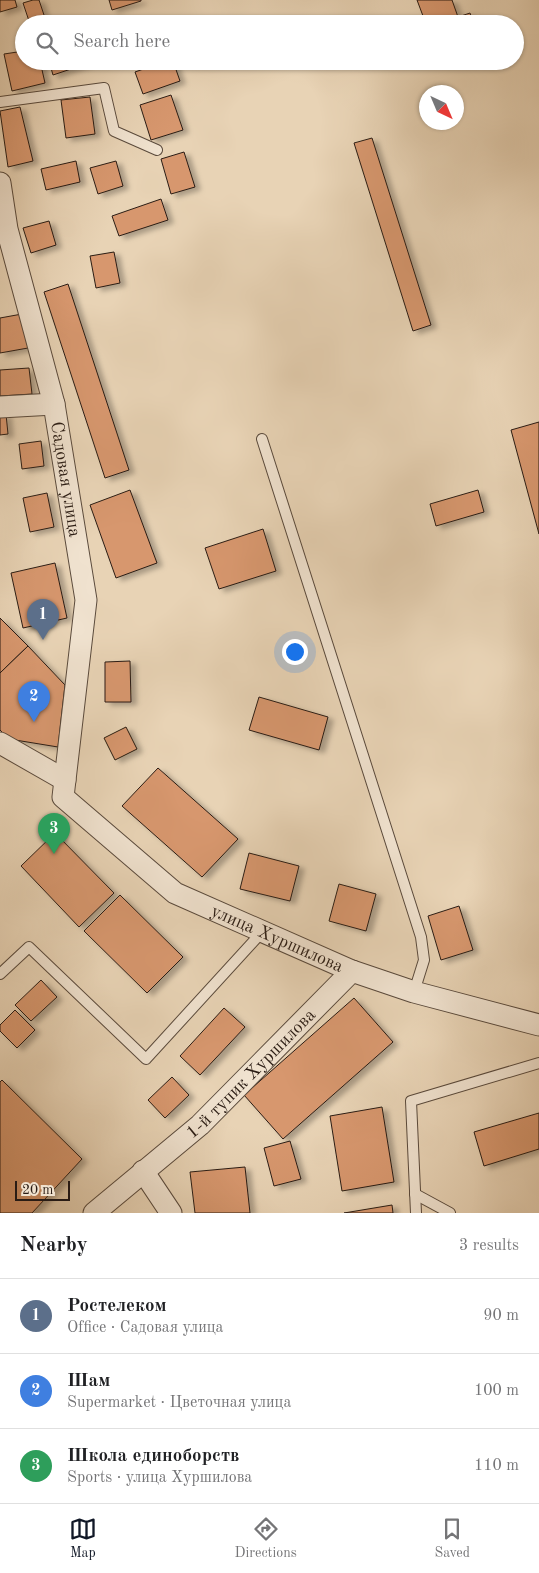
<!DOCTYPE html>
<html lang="en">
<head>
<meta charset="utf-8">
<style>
  body { margin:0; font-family:"Old Standard TT",serif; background:#f6f6f6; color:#202124 }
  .compass { position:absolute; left:419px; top:85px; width:45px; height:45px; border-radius:50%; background:#fff; box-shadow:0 1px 4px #0004; rotate:136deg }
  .scale { position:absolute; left:15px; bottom:12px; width:55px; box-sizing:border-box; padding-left:5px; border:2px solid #2a1c14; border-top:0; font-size:14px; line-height:18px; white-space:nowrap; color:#2a1c14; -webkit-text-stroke:4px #f0e2cf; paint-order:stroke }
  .you { position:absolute; left:294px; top:651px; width:18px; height:18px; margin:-12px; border:4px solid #fff; border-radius:50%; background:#1a73e8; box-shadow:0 0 0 8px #1a73e833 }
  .badge { display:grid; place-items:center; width:32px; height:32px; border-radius:50%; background:#111827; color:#fff; font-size:16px; font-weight:700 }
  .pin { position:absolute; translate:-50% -41px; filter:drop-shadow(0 1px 2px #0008) }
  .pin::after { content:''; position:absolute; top:26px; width:18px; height:15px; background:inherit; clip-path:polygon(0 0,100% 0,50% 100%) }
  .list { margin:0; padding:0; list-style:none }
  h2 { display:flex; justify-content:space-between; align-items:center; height:65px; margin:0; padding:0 20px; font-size:21px }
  h2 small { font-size:16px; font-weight:400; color:#757577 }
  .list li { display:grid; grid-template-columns:32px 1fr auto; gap:15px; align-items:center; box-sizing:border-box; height:75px; padding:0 20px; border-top:1px solid #e0e0e0 }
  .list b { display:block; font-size:19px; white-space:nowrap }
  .list p { margin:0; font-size:16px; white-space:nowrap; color:#757577 }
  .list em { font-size:16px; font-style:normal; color:#757577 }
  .icon { flex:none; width:28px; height:28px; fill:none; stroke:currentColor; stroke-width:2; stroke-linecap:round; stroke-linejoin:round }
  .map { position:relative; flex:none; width:539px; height:1213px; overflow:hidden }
  .search { position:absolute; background:#fff; box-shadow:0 1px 4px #0004; left:15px; right:15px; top:15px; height:55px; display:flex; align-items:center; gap:12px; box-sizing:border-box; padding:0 18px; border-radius:28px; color:#757577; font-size:19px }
  .sheet { height:290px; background:#fff }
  nav { display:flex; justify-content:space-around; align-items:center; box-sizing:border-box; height:70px; border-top:1px solid #e0e0e0; background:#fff; font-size:14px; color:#757577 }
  nav a { display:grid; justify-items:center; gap:2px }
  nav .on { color:#111827 }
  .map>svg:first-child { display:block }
  .building { fill:#d7976e; stroke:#2a1c14; filter:url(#shadow) }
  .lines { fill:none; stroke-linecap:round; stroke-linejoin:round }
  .service-casing { stroke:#5a4a3c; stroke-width:12 }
  .minor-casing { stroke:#5a4a3c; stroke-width:23 }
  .service { stroke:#f0e2cf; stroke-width:10 }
  .minor { stroke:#f0e2cf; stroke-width:21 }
  .labels { text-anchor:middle; stroke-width:5; stroke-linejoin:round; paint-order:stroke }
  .street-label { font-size:18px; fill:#2a1c14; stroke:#f0e2cf }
</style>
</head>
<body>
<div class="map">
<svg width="539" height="1213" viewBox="0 0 539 1213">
  <defs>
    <filter id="shadow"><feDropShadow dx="5.5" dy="3" stdDeviation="2.5" flood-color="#0004"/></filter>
  </defs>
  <rect width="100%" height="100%" fill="#e8d3b5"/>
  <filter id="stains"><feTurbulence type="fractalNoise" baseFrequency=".004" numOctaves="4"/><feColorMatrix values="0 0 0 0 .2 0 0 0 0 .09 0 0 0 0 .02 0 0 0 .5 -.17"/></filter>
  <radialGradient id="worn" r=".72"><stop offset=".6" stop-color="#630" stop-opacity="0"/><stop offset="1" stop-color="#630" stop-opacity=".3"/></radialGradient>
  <g class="building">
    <path d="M0 0H15L17 7 0 12Z"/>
    <path d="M33 0H39L47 24H30L23 3Z"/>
    <path d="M109 0H141V1L112 10Z"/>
    <path d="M417 0H452L458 17 470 13 474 24H426Z"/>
    <path d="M24 51V61H40L45 83 12 91 4 54Z"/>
    <path d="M49 61H89V63L53 75Z"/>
    <path d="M166 61H173L180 81 143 94 135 72Z"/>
    <path d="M171 95 183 130 151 140 140 105Z"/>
    <path d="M90 97 95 134 66 138 61 100Z"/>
    <path d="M20 107 33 161 8 167 0 111Z"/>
    <path d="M372 138 431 325 413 331 354 143Z"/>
    <path d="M184 152 195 187 171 194 161 159Z"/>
    <path d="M76 161 80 182 46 190 41 169Z"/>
    <path d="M116 161 123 186 98 194 90 168Z"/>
    <path d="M161 199 168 220 119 236 112 216Z"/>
    <path d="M49 221 56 245 31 253 23 228Z"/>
    <path d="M114 252 120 283 96 288 90 256Z"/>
    <path d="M68 284 129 470 105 478 44 292Z"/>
    <path d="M22 314 28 348 0 353V318Z"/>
    <path d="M29 368 32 394 0 396V370Z"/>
    <path d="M6 414 8 434 0 435V415Z"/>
    <path d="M539 422V534L511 430Z"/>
    <path d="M41 441 44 466 22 469 19 444Z"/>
    <path d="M130 490 157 563 116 578 90 505Z"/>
    <path d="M478 490 484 512 436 526 430 504Z"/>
    <path d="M47 493 54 527 30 532 23 498Z"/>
    <path d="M263 529 276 571 219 589 205 548Z"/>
    <path d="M55 563 67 618 23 628 11 573Z"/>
    <path d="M0 618 28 646 0 673Z"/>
    <path d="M28 646 65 685 58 747 9 739 0 730V673Z"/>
    <path d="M130 661 131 702H105V662Z"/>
    <path d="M259 697 328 717 319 750 249 730Z"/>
    <path d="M126 727 137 749 115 760 104 738Z"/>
    <path d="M158 768 238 839 202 877 122 806Z"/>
    <path d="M55 833 114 893 79 927 21 866Z"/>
    <path d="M249 853 299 866 290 901 240 889Z"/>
    <path d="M339 884 376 894 366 931 329 921Z"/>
    <path d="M120 895 183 957 147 993 84 931Z"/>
    <path d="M459 906 473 950 441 960 428 916Z"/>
    <path d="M41 980 57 997 31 1021 15 1005Z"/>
    <path d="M354 998 393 1042 283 1139 244 1095Z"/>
    <path d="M224 1008 245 1027 200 1075 180 1056Z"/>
    <path d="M15 1010 35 1030 17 1048 0 1031V1025Z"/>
    <path d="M172 1077 189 1095 165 1118 148 1100Z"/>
    <path d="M2 1080 82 1159 32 1213H0V1082Z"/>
    <path d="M382 1107 394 1182 342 1191 330 1116Z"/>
    <path d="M539 1113V1149L484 1166 474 1132Z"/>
    <path d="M290 1141 301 1179 274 1186 264 1148Z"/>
    <path d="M245 1167 250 1213H195L190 1172Z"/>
    <path d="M392 1205 393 1213H344Z"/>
  </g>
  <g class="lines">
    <defs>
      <g id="service">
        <path d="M0 102 104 88 114 131 157 150"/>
        <path d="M262 439 421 937 424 960 414 992"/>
        <path d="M0 974 29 947 146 1059 263 931"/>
        <path d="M415 1194 450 1213"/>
        <path d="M416 1213 411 1101 539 1063"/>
      </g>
      <g id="minor">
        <path id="s1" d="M0 183 7 229 54 404 86 600 63 797 175 893 352 971 414 992 539 1025"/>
        <path d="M0 407 54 404"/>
        <path d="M0 743 65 780"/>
        <path d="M143 1171 171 1213"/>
        <path id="s2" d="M94 1213 200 1125 352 971"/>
      </g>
    </defs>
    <use href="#service" class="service-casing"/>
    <use href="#minor" class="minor-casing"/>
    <use href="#service" class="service"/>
    <use href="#minor" class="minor"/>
  </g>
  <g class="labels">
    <g class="street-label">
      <text dy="6" stroke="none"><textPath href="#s1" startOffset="304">Садовая улица</textPath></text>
      <text dy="6" stroke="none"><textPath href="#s1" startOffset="884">улица Хуршилова</textPath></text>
      <text dy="6" stroke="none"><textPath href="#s2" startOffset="210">1-й тупик Хуршилова</textPath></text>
    </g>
  </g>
  <rect width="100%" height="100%" filter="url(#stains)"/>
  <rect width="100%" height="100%" fill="url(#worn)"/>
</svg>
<svg class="compass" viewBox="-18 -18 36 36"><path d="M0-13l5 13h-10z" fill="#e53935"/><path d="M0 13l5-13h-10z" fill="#757577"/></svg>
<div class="scale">20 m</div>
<div class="you"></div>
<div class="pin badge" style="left:43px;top:640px;background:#5c6f8a">1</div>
<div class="pin badge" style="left:34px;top:722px;background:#3f7fe0">2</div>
<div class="pin badge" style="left:54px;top:854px;background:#2e9e5b">3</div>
<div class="search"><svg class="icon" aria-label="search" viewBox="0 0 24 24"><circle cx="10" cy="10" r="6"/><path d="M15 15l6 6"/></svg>Search here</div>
</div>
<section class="sheet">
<h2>Nearby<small>3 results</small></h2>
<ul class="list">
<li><span class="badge" style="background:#5c6f8a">1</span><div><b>Ростелеком</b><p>Office · Садовая улица</p></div><em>90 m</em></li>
<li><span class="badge" style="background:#3f7fe0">2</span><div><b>Шам</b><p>Supermarket · Цветочная улица</p></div><em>100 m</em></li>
<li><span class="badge" style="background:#2e9e5b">3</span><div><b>Школа единоборств</b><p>Sports · улица Хуршилова</p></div><em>110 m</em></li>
</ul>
</section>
<nav>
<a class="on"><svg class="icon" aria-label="map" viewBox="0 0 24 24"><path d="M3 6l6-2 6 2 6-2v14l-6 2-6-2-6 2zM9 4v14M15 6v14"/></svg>Map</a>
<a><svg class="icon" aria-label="directions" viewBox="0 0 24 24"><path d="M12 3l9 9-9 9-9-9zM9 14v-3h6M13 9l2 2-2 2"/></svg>Directions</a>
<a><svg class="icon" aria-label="saved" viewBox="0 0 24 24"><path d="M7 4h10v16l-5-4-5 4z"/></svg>Saved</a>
</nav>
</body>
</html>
